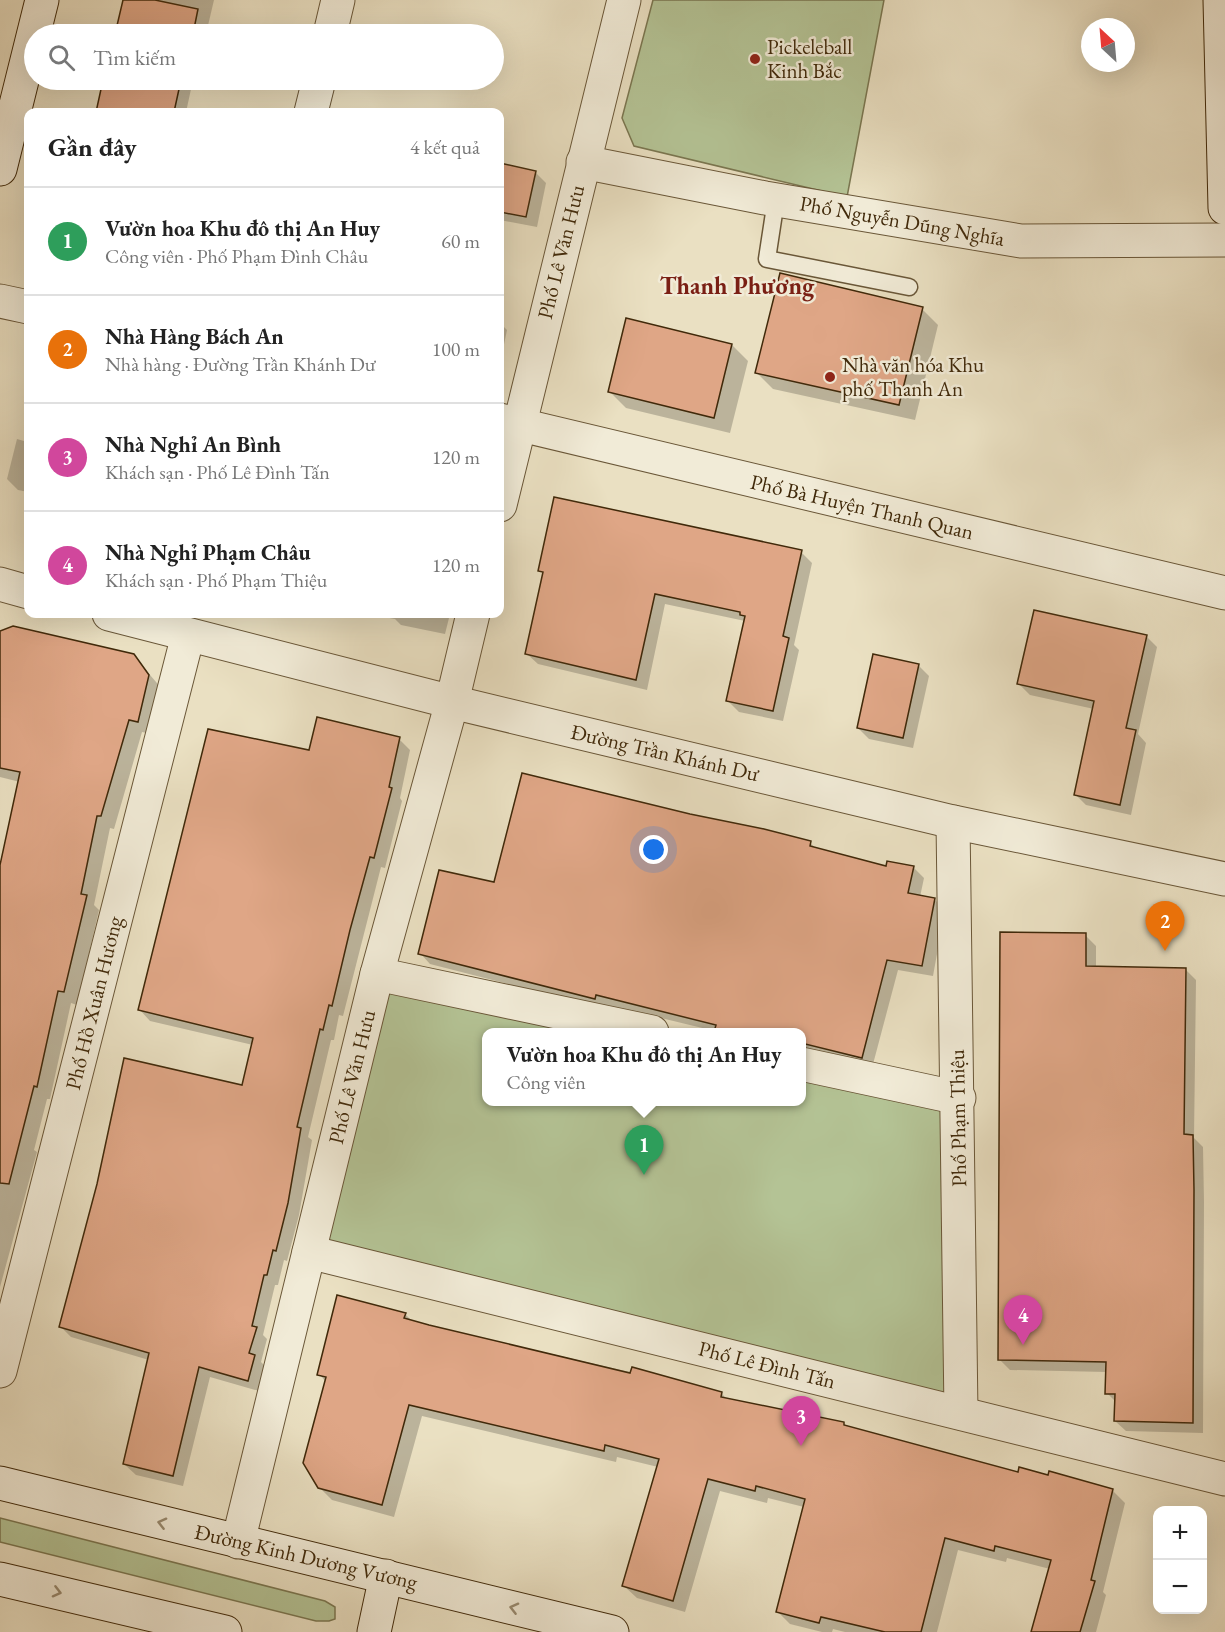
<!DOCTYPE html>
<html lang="vi">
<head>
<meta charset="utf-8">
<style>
  body { margin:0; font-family:"EB Garamond",serif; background:#f2f2f2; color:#222 }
  .controls { position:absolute; right:18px; bottom:18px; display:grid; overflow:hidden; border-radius:12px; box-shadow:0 6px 24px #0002 }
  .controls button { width:54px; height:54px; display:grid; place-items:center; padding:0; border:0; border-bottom:2px solid #e0e0e0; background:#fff; color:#222; font:30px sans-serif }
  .compass { position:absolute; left:1081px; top:18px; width:54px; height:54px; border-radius:50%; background:#fff; box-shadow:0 6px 24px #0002; rotate:334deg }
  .you { position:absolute; left:654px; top:850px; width:21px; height:21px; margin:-15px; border:4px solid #fff; border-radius:50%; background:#1a73e8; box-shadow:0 0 0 9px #1a73e833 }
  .badge { display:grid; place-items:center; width:39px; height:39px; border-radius:50%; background:#1a73e8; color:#fff; font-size:20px; font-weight:700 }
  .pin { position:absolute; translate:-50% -50px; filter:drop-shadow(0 2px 3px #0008) }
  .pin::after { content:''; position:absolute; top:32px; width:21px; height:18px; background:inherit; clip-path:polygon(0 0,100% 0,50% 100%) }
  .popup { position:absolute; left:482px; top:1028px; width:324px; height:78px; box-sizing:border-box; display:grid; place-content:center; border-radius:12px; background:#fff; filter:drop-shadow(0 2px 4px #0005); font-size:20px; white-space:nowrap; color:#767676 }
  .popup b { font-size:22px; color:#222 }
  .popup::after { content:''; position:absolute; left:50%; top:100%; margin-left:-12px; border:12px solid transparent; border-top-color:#fff }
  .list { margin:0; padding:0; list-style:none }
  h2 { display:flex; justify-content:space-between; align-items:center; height:78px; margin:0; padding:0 24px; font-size:26px }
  h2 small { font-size:20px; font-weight:400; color:#767676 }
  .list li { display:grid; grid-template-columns:39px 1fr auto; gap:18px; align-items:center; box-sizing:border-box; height:108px; padding:0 24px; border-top:2px solid #e0e0e0 }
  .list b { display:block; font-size:22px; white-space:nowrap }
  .list p { margin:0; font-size:20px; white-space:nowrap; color:#767676 }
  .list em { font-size:20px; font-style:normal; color:#767676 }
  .icon { flex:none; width:33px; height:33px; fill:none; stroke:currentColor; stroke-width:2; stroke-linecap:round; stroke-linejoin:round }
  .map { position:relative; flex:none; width:1225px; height:1632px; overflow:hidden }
  .search { position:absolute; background:#fff; box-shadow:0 6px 24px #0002; left:24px; top:24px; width:480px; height:66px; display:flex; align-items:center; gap:15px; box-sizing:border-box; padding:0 21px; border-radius:33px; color:#767676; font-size:22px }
  .panel { position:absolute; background:#fff; box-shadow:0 6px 24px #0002; left:24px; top:108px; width:480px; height:510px; border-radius:12px }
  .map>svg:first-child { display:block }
  .green { fill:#b4c395; stroke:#7a7650; stroke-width:1.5 }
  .shadow { fill:#0003 }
  .building { fill:#dfa686; stroke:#40290a; stroke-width:1.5 }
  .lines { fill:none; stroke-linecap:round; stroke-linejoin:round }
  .lane-casing { stroke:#6a5738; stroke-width:19 }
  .street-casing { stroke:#6a5738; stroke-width:35 }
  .secondary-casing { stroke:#40290a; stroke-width:35 }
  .lane { stroke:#f1ebd7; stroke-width:16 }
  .street { stroke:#f1ebd7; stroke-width:33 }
  .secondary { stroke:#f1ebd7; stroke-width:33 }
  .oneway { stroke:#988a70 }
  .poi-dot { fill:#8f2418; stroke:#f1ebd7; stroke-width:2 }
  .labels { text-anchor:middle; stroke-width:5; stroke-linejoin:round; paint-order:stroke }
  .poi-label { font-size:21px; fill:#40290a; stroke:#f1ebd7; text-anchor:start }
  .street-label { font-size:21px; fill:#40290a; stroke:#f1ebd7 }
  .quarter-label { font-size:24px; font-weight:bold; fill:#7a1f14; stroke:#f1ebd7 }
</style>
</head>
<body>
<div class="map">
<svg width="1225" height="1632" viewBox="0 0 1225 1632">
  <rect width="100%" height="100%" fill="#eae0c2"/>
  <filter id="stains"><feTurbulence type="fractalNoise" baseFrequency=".00333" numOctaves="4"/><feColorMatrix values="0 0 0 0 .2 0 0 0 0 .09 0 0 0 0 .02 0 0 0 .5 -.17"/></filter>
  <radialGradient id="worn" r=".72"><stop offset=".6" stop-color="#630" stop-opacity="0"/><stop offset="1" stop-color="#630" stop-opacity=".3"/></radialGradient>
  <g class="green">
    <path d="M653 0H884L847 197 634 146 622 118Z"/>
    <path d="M377 974 652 1032H486V1102H801L802 1064 959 1098 961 1413 309 1252Z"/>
    <path d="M0 1518 325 1601 335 1607V1619L329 1621H316L0 1542Z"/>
  </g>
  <g class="shadow">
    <path d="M124 0H214L206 34H116Z"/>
    <path d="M106 80H193L186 112H98Z"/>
    <path d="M500 165 535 172 546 183 537 227 500 220Z"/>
    <path d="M922 309 938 325 915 420 773 389 757 373Z"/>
    <path d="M500 323 507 330 500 364Z"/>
    <path d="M732 345 748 361 730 433 626 408 610 392Z"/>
    <path d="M28 421V492L18 490 7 479 17 439 24 441Z"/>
    <path d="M801 552 812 563 794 645 799 650 783 721 739 712 728 701 745 621 665 604 647 690 538 664 527 654 544 574 540 570Z"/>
    <path d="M367 614H450L445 634 401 625 395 619Z"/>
    <path d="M0 633 133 655 162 689 151 734 142 732 114 829 110 828 94 905 99 910 77 1005 71 1003 50 1099H47L34 1150 37 1152 0 1287V871L20 782 0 777Z"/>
    <path d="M1146 636 1157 647 1138 734 1146 743 1131 815 1086 805 1075 794 1094 709 1030 695 1019 684Z"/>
    <path d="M918 665 929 676 913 748 869 739 858 728Z"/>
    <path d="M399 739 410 750 400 798 402 801 385 868 381 867 343 1016 339 1015 334 1040H331L308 1137 312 1140 299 1215 287 1261 284 1260 278 1285H275L263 1335 267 1339 261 1362 266 1367 259 1391 210 1377 183 1486 136 1475 124 1464 149 1360 71 1337 60 1326 243 1087 253 1045 150 1021 139 1009 310 752Z"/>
    <path d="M810 843 817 849 887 867H913L924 878 920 897 935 900 945 910 933 976 898 970 872 1068 801 1056V1032H719L607 1005 606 1009 430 964 420 953 495 884Z"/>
    <path d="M1085 935 1096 946V968L1185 969 1196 980 1194 1138 1203 1147 1204 1202 1203 1433 1126 1431 1115 1421 1116 1402 1107 1393V1372L1010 1370 999 1359Z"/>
    <path d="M405 1314 413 1322 721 1393 727 1399 844 1424 848 1428 1019 1474 1112 1490 1125 1503 1103 1592 1106 1595 1096 1632H1032L1050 1569 1007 1558 1006 1562 958 1550 937 1632H845L833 1629 832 1632H822L790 1624 778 1612 804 1507 768 1498 767 1503 720 1491 685 1612 637 1598 624 1586 658 1467 617 1457 616 1462 422 1416 394 1517 332 1500 319 1487 326 1382 319 1374Z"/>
  </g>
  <g class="building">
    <path d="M123 0H155L198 9 193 34H115Z"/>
    <path d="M103 80H181L174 112H96Z"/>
    <path d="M500 163 536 171 526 217 500 212Z"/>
    <path d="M780 273 923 307 899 405 755 373Z"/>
    <path d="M626 318 732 344 714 418 608 392Z"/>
    <path d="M554 497 802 550 783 636 789 638 773 711 726 701 745 616 740 615V612L655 594 636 680 525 654 543 572 538 571Z"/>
    <path d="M1034 610 1147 635 1126 728 1136 730 1120 805 1074 795 1094 701 1017 684Z"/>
    <path d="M13 626 134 654 149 675 138 722 129 720 101 816H97L81 894 87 895 64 992 58 991 37 1087 34 1086 9 1184 0 1183V865L20 772 0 768V631Z"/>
    <path d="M873 654 919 664 903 738 857 728Z"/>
    <path d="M317 717 400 737 389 787 392 788 374 858 370 857 350 930 332 1006 329 1005 323 1030 320 1029 297 1127 301 1128 288 1203 276 1251 273 1250 267 1275H264L252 1326 257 1327 249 1353 255 1355 248 1381 199 1367 173 1476 123 1464 149 1353 59 1327 97 1184 124 1058 242 1085 253 1038 138 1010 208 729 309 750Z"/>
    <path d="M522 773 690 814 764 829 811 841 810 846 886 866 887 861 914 866 908 893 935 898 922 966 887 960 862 1058 801 1043V1032H714L716 1025 596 995 595 999 418 954 439 870 494 882Z"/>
    <path d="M1000 932 1086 933V966L1186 968 1184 1134 1193 1135 1194 1190 1193 1423 1114 1421 1115 1394H1105L1106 1362 998 1360Z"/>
    <path d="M337 1295 406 1313 404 1318 429 1325 630 1373 632 1367 722 1392 721 1397 844 1422V1425L1018 1472 1019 1467 1048 1475 1049 1471 1113 1489 1091 1580 1095 1581 1080 1632H1031L1051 1560 995 1546 994 1551 945 1538 921 1632H885L821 1617 819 1623 776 1612 805 1499 756 1486 755 1491 708 1479 673 1601 622 1586 659 1459 605 1445 604 1451 409 1405 382 1505 318 1488 303 1463 326 1377 317 1375Z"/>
  </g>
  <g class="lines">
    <defs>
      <path id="lane" d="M776 200 767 259 909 287"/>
      <g id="street">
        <path d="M330 34 338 0"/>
        <path d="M311 112 319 80"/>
        <path d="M583 162 765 198 1021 241 1225 240"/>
        <path d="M0 301 28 307"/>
        <path d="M500 420 1225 593"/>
        <path d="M500 505 624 0"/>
        <path d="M0 584 28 592"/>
        <path d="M109 614 452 702 953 822 1225 879"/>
        <path d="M953 822 961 1413"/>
        <path d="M377 974 652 1032"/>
        <path d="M801 1064 959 1098"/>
        <path d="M309 1252 1225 1479"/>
        <path d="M0 1371 188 635"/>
        <path d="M238 1542 377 974 452 702 473 614"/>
      </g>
      <g id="secondary">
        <path d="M1220 0 1225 208"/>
        <path d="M0 169 42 0"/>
        <path d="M0 1483 612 1632"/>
        <path d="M0 1579 225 1632"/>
        <path d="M374 1632 386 1576"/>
      </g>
    </defs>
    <use href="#lane" class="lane-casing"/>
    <use href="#street" class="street-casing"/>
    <use href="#secondary" class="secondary-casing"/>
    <use href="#lane" class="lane"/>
    <use href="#street" class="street"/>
    <use href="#secondary" class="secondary"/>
  </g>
  <defs><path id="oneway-chevron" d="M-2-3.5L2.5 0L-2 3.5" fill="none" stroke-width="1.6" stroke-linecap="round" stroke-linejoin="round" transform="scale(1.5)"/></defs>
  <g class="oneway">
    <use href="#oneway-chevron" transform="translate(162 1523) rotate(-166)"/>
    <use href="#oneway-chevron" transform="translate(57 1592) rotate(14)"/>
    <use href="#oneway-chevron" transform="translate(514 1608) rotate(-166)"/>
  </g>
  <g class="poi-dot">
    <circle cx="755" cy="59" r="6"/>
    <circle cx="830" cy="377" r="6"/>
  </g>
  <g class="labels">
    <g class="poi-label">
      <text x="767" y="54">Pickeleball<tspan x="767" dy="24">Kinh Bắc</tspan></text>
      <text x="842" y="372">Nhà văn hóa Khu<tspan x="842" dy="24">phố Thanh An</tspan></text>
    </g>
    <g class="street-label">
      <text transform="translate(902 221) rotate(10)" y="7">Phố Nguyễn Dũng Nghĩa</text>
      <text transform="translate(561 252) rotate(-76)" y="7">Phố Lê Văn Hưu</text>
      <text transform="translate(862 507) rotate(13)" y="7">Phố Bà Huyện Thanh Quan</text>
      <text transform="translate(665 753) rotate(13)" y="7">Đường Trần Khánh Dư</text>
      <text transform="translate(94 1003) rotate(-76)" y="7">Phố Hồ Xuân Hương</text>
      <text transform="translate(352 1077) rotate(-76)" y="7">Phố Lê Văn Hưu</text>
      <text transform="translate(958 1118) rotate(-91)" y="7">Phố Phạm Thiệu</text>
      <text transform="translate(767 1365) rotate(14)" y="7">Phố Lê Đình Tấn</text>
      <text transform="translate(306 1557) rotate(13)" y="7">Đường Kinh Dương Vương</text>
    </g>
    <g class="quarter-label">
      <text x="737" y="294">Thanh Phương</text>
    </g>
  </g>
  <rect width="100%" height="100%" filter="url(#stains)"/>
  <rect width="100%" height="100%" fill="url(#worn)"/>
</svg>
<div class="controls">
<button>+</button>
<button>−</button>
</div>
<svg class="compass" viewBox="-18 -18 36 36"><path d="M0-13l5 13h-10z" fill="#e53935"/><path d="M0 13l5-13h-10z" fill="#767676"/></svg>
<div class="you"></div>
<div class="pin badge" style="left:644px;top:1175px;background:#2e9e5b">1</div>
<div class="popup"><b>Vườn hoa Khu đô thị An Huy</b>Công viên</div>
<div class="pin badge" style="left:1165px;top:951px;background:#e8710a">2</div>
<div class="pin badge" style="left:801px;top:1446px;background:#d1479c">3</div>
<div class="pin badge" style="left:1023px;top:1345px;background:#d1479c">4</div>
<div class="search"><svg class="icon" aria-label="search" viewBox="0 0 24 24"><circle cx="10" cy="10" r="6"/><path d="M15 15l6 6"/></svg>Tìm kiếm</div>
<section class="panel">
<h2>Gần đây<small>4 kết quả</small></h2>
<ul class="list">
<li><span class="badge" style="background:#2e9e5b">1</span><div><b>Vườn hoa Khu đô thị An Huy</b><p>Công viên · Phố Phạm Đình Châu</p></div><em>60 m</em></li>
<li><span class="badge" style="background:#e8710a">2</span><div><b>Nhà Hàng Bách An</b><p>Nhà hàng · Đường Trần Khánh Dư</p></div><em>100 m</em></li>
<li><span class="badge" style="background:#d1479c">3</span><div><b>Nhà Nghỉ An Bình</b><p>Khách sạn · Phố Lê Đình Tấn</p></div><em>120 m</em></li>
<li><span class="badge" style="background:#d1479c">4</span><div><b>Nhà Nghỉ Phạm Châu</b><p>Khách sạn · Phố Phạm Thiệu</p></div><em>120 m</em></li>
</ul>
</section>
</div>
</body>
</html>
